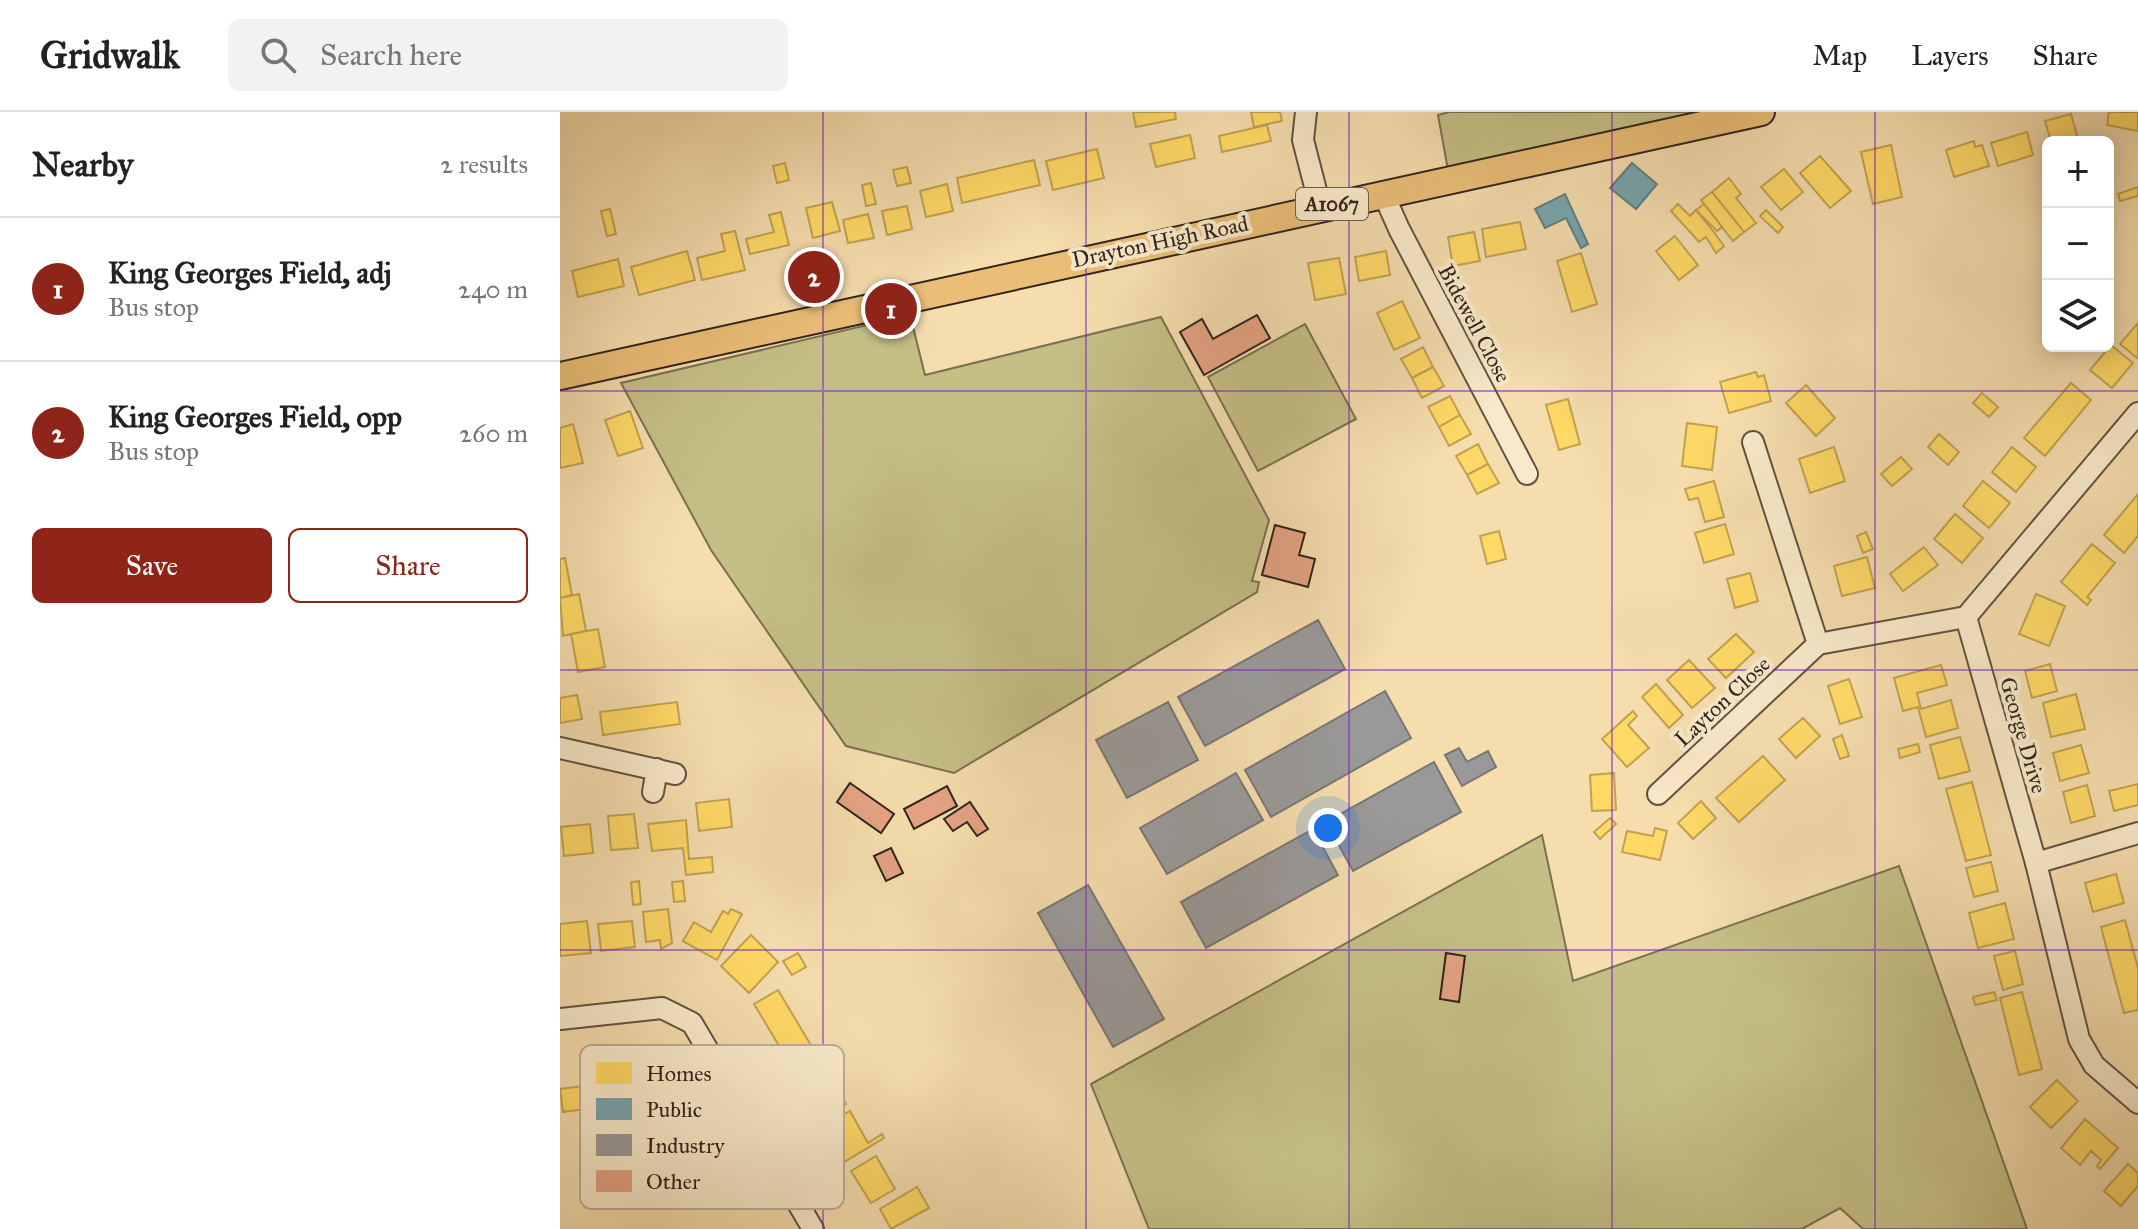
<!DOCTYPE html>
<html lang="en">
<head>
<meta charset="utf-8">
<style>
  body { margin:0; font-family:"IM FELL Great Primer",serif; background:#f2f2f2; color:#222 }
  .controls { position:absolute; right:24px; top:24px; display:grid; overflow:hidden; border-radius:12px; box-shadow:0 4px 20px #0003 }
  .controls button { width:72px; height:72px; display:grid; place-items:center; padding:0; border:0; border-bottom:2px solid #e0e0e0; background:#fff; color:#222; font:40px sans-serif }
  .you { position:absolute; left:768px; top:716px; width:28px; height:28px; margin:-20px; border:6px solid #fff; border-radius:50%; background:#1a73e8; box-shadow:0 0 0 12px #1a73e833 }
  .badge { display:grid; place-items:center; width:52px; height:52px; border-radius:50%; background:#8f2418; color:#fff; font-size:26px; font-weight:700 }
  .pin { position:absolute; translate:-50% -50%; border:4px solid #fff; box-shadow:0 2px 8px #0006 }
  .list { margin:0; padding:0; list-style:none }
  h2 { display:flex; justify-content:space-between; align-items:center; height:104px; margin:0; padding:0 32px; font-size:34px }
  h2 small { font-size:26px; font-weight:400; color:#767676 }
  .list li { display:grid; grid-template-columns:52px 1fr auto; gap:24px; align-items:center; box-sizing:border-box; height:144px; padding:0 32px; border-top:2px solid #e0e0e0 }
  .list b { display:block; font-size:30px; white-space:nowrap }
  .list p { margin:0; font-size:26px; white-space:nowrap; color:#767676 }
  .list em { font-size:26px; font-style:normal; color:#767676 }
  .actions { display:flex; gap:16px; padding:24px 32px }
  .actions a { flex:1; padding:18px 0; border:2px solid #8f2418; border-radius:12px; text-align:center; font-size:28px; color:#8f2418 }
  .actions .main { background:#8f2418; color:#fff }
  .icon { flex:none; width:44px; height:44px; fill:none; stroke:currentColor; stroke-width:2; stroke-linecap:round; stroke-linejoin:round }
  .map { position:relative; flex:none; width:1578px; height:1117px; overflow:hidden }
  header { display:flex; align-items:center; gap:48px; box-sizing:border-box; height:112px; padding:0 40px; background:#fff; border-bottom:2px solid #e0e0e0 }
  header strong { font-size:38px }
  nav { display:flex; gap:44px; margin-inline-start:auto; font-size:28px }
  .search { width:560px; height:72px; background:#f2f2f2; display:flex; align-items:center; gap:20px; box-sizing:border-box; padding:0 28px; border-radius:12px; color:#767676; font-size:30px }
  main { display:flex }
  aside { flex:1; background:#fff }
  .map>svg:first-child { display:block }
  .green { fill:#c4bf85; stroke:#7b7151; stroke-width:2 }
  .homes { fill:#ffd966; stroke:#c2a250; stroke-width:2 }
  .public { fill:#76a5af; stroke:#627e83; stroke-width:2 }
  .industry { fill:#999; stroke:#7a7674; stroke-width:2 }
  .building { fill:#e5a384; stroke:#32231d; stroke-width:2 }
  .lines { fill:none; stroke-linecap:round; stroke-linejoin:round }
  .minor-casing { stroke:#635241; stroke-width:24 }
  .major-casing { stroke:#32231d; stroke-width:30 }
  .minor { stroke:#f8e9ca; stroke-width:20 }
  .major { stroke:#eabe77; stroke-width:26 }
  .grid { fill:none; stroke:#7b2cbf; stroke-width:2; stroke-opacity:0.55 }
  .labels { text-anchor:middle; stroke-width:8; stroke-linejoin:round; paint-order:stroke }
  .shield { fill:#f8e9ca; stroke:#6d5e51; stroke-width:2 }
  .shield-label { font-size:20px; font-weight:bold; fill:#32231d }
  .street-label { font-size:22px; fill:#32231d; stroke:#f8e9ca }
  .key { fill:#f8e9ca; stroke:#bdae96; stroke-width:2 }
  .key-label { font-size:22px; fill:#32231d }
</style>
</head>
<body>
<header>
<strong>Gridwalk</strong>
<div class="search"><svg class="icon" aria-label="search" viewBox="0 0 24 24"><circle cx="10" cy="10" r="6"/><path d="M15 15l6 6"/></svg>Search here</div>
<nav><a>Map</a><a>Layers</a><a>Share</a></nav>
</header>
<main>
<aside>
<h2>Nearby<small>2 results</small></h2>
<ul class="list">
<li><span class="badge">1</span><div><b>King Georges Field, adj</b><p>Bus stop</p></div><em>240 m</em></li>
<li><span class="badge">2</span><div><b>King Georges Field, opp</b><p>Bus stop</p></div><em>260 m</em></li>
</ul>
<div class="actions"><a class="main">Save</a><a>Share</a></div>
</aside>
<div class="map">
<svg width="1578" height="1117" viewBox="0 0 1578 1117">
  <rect width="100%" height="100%" fill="#f5ddae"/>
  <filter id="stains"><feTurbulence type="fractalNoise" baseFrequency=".0025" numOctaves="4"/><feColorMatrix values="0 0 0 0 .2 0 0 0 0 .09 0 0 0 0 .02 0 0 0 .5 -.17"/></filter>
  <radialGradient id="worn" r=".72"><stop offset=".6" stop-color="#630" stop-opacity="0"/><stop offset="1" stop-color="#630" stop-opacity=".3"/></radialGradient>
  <g class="green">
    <path d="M889 0H1173L888 58 878 3Z"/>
    <path d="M350 203 365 263 601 205 709 408 692 469 699 470 697 480 394 661 286 634 151 438 61 271Z"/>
    <path d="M745 212 796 307 698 359 648 265Z"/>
    <path d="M982 723 1013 869 1339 754 1467 1117H1303L1280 1096 1242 1117H589L531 972Z"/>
  </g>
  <g class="homes">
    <path d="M573 0H615L616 7 576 15Z"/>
    <path d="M691 0H720L722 9 694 15Z"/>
    <path d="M1549 0H1578V19L1547 13Z"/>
    <path d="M1511 2 1519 30H1491L1485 9Z"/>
    <path d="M707 13 711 29 662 40 659 24Z"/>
    <path d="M1467 20 1473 43 1438 54 1431 31Z"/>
    <path d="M630 23 635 46 596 55 590 32Z"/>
    <path d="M1414 29 1415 35 1422 33 1429 54 1394 65 1386 38Z"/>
    <path d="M1331 33 1342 85 1313 92 1301 40Z"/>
    <path d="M537 37 544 66 493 78 486 49Z"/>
    <path d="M1260 44 1291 79 1270 96 1240 61Z"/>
    <path d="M474 48 480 73 402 91 397 66Z"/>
    <path d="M225 51 229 68 217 71 213 54Z"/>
    <path d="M347 55 351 71 337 74 333 58Z"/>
    <path d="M1224 57 1243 80 1221 98 1201 75Z"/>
    <path d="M1169 66 1181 82 1176 86 1196 111 1184 120 1152 80Z"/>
    <path d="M311 71 316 92 306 94 302 73Z"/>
    <path d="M387 72 393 99 366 105 360 79Z"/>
    <path d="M1578 75V84L1560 89 1558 82Z"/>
    <path d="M1152 80 1184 120 1173 129 1141 88Z"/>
    <path d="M272 90 280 119 253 126 246 96Z"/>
    <path d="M1118 92 1130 104 1136 98 1150 115 1164 134 1156 141 1146 125 1139 130 1111 99Z"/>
    <path d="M1144 92 1162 115 1157 119 1136 98Z"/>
    <path d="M347 94 352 117 327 123 322 99Z"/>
    <path d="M50 97 56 122 47 124 41 99Z"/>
    <path d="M1206 98 1223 115 1218 121 1200 104Z"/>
    <path d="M221 100 229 133 190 142 186 127 214 120 209 103Z"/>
    <path d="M308 102 314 126 288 131 283 108Z"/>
    <path d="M960 110 966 137 926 145 922 117Z"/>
    <path d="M175 119 185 158 142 168 137 146 165 139 161 122Z"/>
    <path d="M914 120 920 149 893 154 888 125Z"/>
    <path d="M1115 124 1138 153 1119 168 1096 139Z"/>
    <path d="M127 139 135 168 79 183 71 155Z"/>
    <path d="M826 139 830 163 799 169 795 145Z"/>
    <path d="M1021 141 1037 192 1012 200 997 149Z"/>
    <path d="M779 146 786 182 755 188 748 151Z"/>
    <path d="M58 147 64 174 18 185 12 159Z"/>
    <path d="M842 189 860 226 834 238 817 201Z"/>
    <path d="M1578 211V245L1577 246 1560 232Z"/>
    <path d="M1551 233 1573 251 1552 276 1530 258Z"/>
    <path d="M863 235 873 255 852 266 841 247Z"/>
    <path d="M873 255 884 274 862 286 852 266Z"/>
    <path d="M1196 260 1198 265 1204 263 1211 289 1169 301 1160 270Z"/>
    <path d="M1511 271 1531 288 1485 344 1464 326Z"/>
    <path d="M1246 273 1275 306 1256 324 1226 291Z"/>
    <path d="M1422 281 1438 295 1429 305 1413 291Z"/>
    <path d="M890 284 900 303 879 315 868 295Z"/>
    <path d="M1008 287 1020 332 999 338 986 293Z"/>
    <path d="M70 299 83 336 58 344 45 308Z"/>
    <path d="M900 303 911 322 889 334 879 315Z"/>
    <path d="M1127 311 1157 315 1152 358 1122 354Z"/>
    <path d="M13 312 23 351 0 356V316Z"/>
    <path d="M1379 322 1399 340 1388 353 1368 335Z"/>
    <path d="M918 332 928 352 907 363 896 344Z"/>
    <path d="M1274 335 1285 369 1250 381 1239 347Z"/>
    <path d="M1452 335 1476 355 1456 380 1432 360Z"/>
    <path d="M1341 345 1352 357 1332 374 1321 362Z"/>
    <path d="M928 352 939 371 917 382 907 363Z"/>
    <path d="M1154 369 1164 405 1145 410 1138 386 1129 388 1125 377Z"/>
    <path d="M1423 369 1450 391 1429 416 1403 394Z"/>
    <path d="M1578 382V424L1564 441 1544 423Z"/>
    <path d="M1395 402 1423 426 1402 451 1374 427Z"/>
    <path d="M1165 412 1174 442 1144 451 1135 421Z"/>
    <path d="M939 419 946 447 927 452 920 424Z"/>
    <path d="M1306 420 1313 437 1303 441 1297 424Z"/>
    <path d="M1532 432 1555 451 1527 485 1531 488 1527 493 1501 470Z"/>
    <path d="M1364 435 1378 453 1343 479 1330 462Z"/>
    <path d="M1307 445 1315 476 1282 484 1274 454Z"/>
    <path d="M5 446 12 483 0 486V447Z"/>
    <path d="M1190 461 1198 489 1175 496 1167 467Z"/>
    <path d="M19 482 26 519 3 524 0 486Z"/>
    <path d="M1476 482 1505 494 1489 534 1459 522Z"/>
    <path d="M38 517 45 555 18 560 11 522Z"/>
    <path d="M1176 522 1194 540 1166 566 1148 547Z"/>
    <path d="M1129 548 1155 576 1132 596 1107 568Z"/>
    <path d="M1490 552 1497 579 1472 586 1465 559Z"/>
    <path d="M1381 553 1387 573 1357 581 1361 597 1391 588 1398 616 1366 625 1358 595 1343 599 1334 566Z"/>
    <path d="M1289 567 1302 605 1280 612 1268 574Z"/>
    <path d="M1096 572 1123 603 1109 616 1082 585Z"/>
    <path d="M1516 582 1525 617 1491 625 1483 591Z"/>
    <path d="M17 583 22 607 0 611V586Z"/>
    <path d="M117 590 120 612 43 623 40 600Z"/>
    <path d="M1073 599 1077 604 1068 613 1089 636 1067 655 1042 627Z"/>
    <path d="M1243 606 1260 624 1236 646 1219 627Z"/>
    <path d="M1282 623 1289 644 1280 647 1273 627Z"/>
    <path d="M1400 625 1410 659 1379 667 1370 633Z"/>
    <path d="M1358 632 1360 640 1340 646 1338 637Z"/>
    <path d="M1521 633 1529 661 1500 669 1493 641Z"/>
    <path d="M1203 644 1225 668 1179 710 1156 686Z"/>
    <path d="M1054 661 1056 698 1032 699 1030 663Z"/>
    <path d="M1412 670 1431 743 1406 749 1386 677Z"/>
    <path d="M1578 672V693L1554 699 1549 679Z"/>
    <path d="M1527 673 1535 704 1511 711 1503 680Z"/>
    <path d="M169 687 172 715 139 719 136 691Z"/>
    <path d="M1141 689 1156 706 1133 727 1118 711Z"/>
    <path d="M74 702 78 736 51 738 48 704Z"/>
    <path d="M1050 706 1056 712 1040 727 1034 720Z"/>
    <path d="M126 708 129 747 152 745 153 760 126 763 123 736 92 739 88 712Z"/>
    <path d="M30 712 33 741 4 744 1 715Z"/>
    <path d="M1095 716 1107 719 1100 748 1062 740 1067 719 1093 724Z"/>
    <path d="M1431 750 1438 779 1414 785 1406 756Z"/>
    <path d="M1556 762 1564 791 1533 800 1525 771Z"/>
    <path d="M79 769 81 792 73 793 71 770Z"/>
    <path d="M123 769 125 789 114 790 112 770Z"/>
    <path d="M1445 791 1454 827 1418 836 1409 801Z"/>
    <path d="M108 797 112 831 101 837 100 828 86 830 83 800Z"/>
    <path d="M171 797 182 802 157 848 123 829 134 810 151 820 163 799 168 802Z"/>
    <path d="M1565 808 1578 856V898L1564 901 1541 815Z"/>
    <path d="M27 809 31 841 0 844V812Z"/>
    <path d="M72 809 75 835 41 839 38 812Z"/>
    <path d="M191 823 218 850 189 881 161 854Z"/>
    <path d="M1455 839 1463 872 1443 878 1434 844Z"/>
    <path d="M238 841 246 855 232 863 223 849Z"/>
    <path d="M218 878 286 992 262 1006 242 971 259 961 254 951 236 962 194 892Z"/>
    <path d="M1434 880 1437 888 1415 893 1413 885Z"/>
    <path d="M1462 880 1482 957 1459 963 1440 886Z"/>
    <path d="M1497 968 1518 989 1491 1016 1470 995Z"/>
    <path d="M38 972 40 995 3 1000 0 977Z"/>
    <path d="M290 999 308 1031 322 1022 324 1026 284 1050 263 1014Z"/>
    <path d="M1525 1007 1558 1036 1540 1057 1537 1054 1541 1048 1531 1039 1520 1053 1501 1036Z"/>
    <path d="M316 1044 335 1077 311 1091 291 1059Z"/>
    <path d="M1568 1052 1578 1061V1074L1561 1094 1544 1079Z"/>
    <path d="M357 1075 369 1096 331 1117 320 1097Z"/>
  </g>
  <g class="public">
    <path d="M1072 51 1097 72 1076 97 1050 76Z"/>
    <path d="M1005 82 1028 132 1021 136 1006 106 985 116 975 97Z"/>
  </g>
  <g class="industry">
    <path d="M758 508 785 557 645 634 618 585Z"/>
    <path d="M825 579 851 626 711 705 685 658Z"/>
    <path d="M608 590 638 648 567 686 536 628Z"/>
    <path d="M899 636 907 650 928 639 936 655 902 674 885 643Z"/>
    <path d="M874 650 901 700 793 759 766 710Z"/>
    <path d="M676 661 703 708 607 762 580 716Z"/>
    <path d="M753 717 778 763 646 836 621 790Z"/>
    <path d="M528 773 604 907 553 935 478 801Z"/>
  </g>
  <g class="building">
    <path d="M697 203 710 226 644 263 620 220 642 207 653 227Z"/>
    <path d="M715 413 745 421 739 443 755 447 748 475 702 463Z"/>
    <path d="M290 671 334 702 321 721 277 690Z"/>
    <path d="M387 674 397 694 354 717 344 697Z"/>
    <path d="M410 690 428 717 417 724 407 710 393 719 384 707Z"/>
    <path d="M331 736 343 761 326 769 314 744Z"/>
    <path d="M886 841 905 844 899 890 880 887Z"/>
  </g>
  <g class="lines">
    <defs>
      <g id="minor">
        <path d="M746 0 743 28 760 94"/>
        <path d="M823 81 839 117 967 362"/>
        <path d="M1578 301 1406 505 1476 751 1519 927 1534 953 1578 991"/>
        <path d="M1258 532 1406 505"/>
        <path d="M0 636 115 662"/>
        <path d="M93 680 97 657"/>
        <path d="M1098 682 1258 532 1193 330"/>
        <path d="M1476 751 1578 721"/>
        <path d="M0 907 102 896 132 911 253 1117"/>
      </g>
      <path id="major" d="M0 264 1201 0"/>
    </defs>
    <use href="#minor" class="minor-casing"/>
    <use href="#major" class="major-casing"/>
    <use href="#minor" class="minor"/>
    <use href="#major" class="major"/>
  </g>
  <path class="grid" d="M263 0V1117M526 0V1117M789 0V1117M1052 0V1117M1315 0V1117M0 279H1578M0 558H1578M0 838H1578"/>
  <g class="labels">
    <rect class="shield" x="736" y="76" width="72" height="32" rx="6"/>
    <g class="shield-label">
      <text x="772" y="99">A1067</text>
    </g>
    <g class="street-label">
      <text transform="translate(600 129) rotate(-12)" y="8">Drayton High Road</text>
      <text transform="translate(915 211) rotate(62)" y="8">Bidewell Close</text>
      <text transform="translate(1162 589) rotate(-43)" y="8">Layton Close</text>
      <text transform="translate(1464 623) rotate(74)" y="8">George Drive</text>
    </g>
  </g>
  <rect x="20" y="933" width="264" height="164" rx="12" class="key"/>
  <rect x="36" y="950" width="36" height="22" fill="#ffd966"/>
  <rect x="36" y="986" width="36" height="22" fill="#76a5af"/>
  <rect x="36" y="1022" width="36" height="22" fill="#999"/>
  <rect x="36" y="1058" width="36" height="22" fill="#e5a384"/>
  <g class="key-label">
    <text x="86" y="969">Homes</text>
    <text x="86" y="1005">Public</text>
    <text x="86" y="1041">Industry</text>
    <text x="86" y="1077">Other</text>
  </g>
  <rect width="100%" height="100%" filter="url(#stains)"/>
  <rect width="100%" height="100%" fill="url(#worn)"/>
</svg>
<div class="controls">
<button>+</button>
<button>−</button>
<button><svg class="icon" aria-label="layers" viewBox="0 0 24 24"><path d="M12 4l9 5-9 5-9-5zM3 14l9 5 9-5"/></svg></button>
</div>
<div class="you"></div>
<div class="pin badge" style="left:331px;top:197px">1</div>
<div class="pin badge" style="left:254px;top:165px">2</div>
</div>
</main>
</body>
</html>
